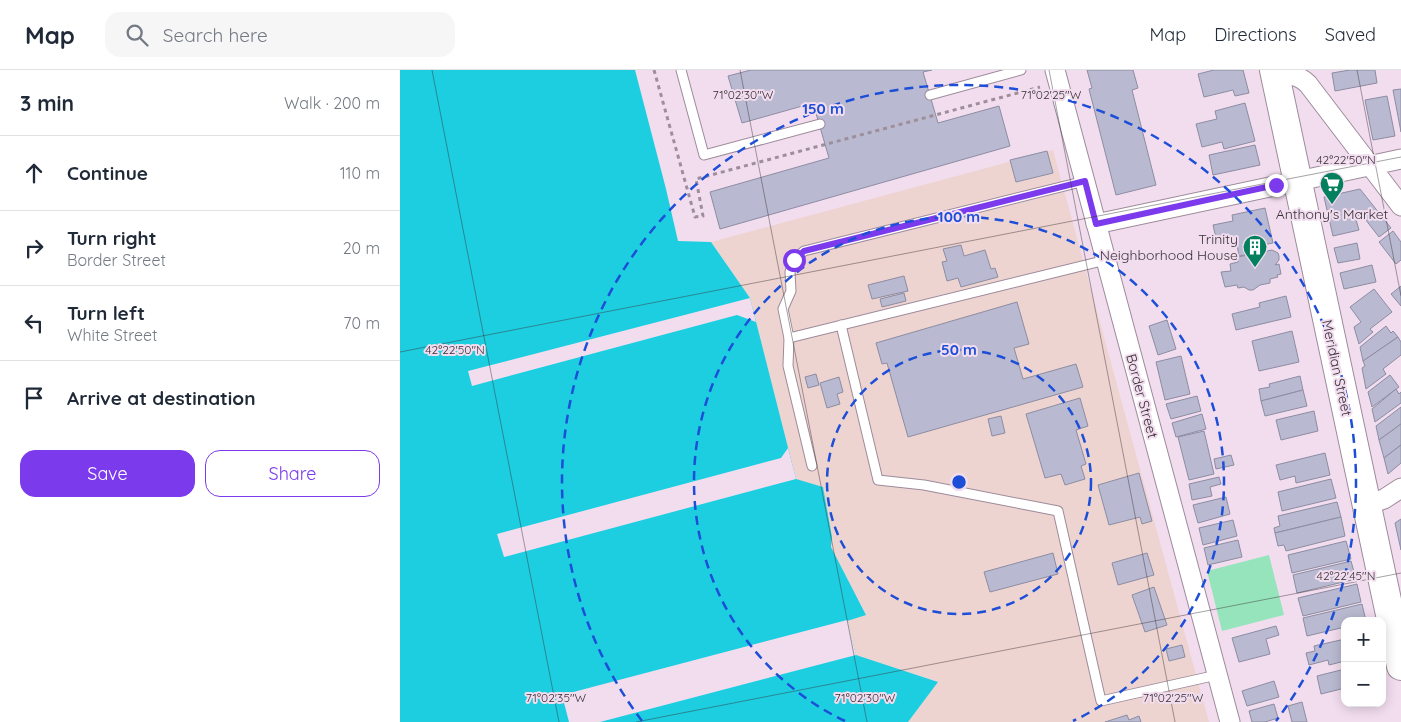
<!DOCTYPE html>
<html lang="en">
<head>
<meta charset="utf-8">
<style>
  body { margin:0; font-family:Quicksand,sans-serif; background:#f6f6f7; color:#1f2937 }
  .controls { position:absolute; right:15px; bottom:15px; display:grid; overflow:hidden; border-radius:10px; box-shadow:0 2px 12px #0003 }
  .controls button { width:45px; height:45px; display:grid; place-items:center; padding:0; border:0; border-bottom:1px solid #e0e1e3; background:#fff; color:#1f2937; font:25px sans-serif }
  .stop { position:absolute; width:15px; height:15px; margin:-11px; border:4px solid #7c3aed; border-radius:50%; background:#fff }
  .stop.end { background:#7c3aed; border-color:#fff; box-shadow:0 1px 5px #0008 }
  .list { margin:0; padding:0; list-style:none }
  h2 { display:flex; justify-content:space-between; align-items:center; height:65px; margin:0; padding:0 20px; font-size:21px }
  h2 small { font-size:16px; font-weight:400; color:#747a83 }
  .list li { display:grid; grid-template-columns:32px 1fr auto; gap:15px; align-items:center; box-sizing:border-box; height:75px; padding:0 20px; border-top:1px solid #e0e1e3 }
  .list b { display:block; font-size:19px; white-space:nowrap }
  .list p { margin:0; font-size:16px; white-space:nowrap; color:#747a83 }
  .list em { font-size:16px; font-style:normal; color:#747a83 }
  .actions { display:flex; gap:10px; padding:15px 20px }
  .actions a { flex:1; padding:11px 0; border:1px solid #7c3aed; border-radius:15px; text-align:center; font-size:18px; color:#7c3aed }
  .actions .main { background:#7c3aed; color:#fff }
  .icon { flex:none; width:28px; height:28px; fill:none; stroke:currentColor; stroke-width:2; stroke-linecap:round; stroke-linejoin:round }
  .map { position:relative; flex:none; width:1001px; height:652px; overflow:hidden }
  header { display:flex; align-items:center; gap:30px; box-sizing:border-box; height:70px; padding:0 25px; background:#fff; border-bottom:1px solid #e0e1e3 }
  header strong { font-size:24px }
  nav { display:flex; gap:28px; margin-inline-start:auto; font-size:18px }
  .search { width:350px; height:45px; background:#f6f6f7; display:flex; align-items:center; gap:12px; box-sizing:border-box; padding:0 18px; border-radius:15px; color:#747a83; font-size:19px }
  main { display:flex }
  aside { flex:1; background:#fff }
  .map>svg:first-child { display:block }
  .industrial { fill:#eed4d0 }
  .green { fill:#96e4bb }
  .water { fill:#1ccee0 }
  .pier { fill:#f2ddef }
  .building { fill:#b9bad1; stroke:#8c8ca2 }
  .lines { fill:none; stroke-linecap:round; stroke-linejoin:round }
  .service-casing { stroke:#9d8b9b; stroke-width:11 }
  .minor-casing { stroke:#9d8b9b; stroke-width:21 }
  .primary-casing { stroke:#9d8b9b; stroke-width:30 }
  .path { stroke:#9d8e9a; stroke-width:3; stroke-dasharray:4 4; stroke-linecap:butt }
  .service { stroke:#fff; stroke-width:9 }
  .minor { stroke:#fff; stroke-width:19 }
  .primary { stroke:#fff; stroke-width:28 }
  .route { stroke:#7c3aed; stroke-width:6 }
  .ticks { fill:none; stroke:#393138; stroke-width:1; stroke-opacity:0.45 }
  .ring { fill:none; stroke:#1d4ed8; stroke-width:2.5; stroke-dasharray:9 6 }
  .labels { text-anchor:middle; stroke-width:4; stroke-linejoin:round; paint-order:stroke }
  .poi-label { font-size:14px; fill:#393138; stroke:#f2ddef }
  .street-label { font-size:14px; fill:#393138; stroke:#f2ddef }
  .ticks-label { font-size:12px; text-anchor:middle; fill:#393138; stroke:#f2ddef; stroke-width:4; stroke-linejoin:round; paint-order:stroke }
  .centre { fill:#1d4ed8; stroke:#f2ddef; stroke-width:2.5 }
  .ring-label { font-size:15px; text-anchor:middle; font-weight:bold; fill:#1d4ed8; stroke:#f2ddef; stroke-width:4; stroke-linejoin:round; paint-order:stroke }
</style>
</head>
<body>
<header>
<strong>Map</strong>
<div class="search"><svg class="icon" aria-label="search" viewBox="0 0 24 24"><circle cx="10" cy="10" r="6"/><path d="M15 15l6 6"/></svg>Search here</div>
<nav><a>Map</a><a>Directions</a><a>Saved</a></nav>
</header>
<main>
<aside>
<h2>3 min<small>Walk · 200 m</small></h2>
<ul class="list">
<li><svg class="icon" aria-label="ahead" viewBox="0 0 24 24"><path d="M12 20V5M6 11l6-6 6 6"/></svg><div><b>Continue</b></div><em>110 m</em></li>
<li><svg class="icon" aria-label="right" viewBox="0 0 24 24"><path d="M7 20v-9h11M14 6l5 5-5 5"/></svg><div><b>Turn right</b><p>Border Street</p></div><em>20 m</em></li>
<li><svg class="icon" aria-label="left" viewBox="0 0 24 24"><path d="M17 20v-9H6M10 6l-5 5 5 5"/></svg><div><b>Turn left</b><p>White Street</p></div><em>70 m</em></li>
<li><svg class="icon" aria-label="arrive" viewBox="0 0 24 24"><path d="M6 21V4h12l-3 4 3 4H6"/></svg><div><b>Arrive at destination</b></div></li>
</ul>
<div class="actions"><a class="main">Save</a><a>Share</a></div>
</aside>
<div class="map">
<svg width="1001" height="652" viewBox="0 0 1001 652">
  <rect width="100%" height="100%" fill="#f2ddef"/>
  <path class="industrial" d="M653 80 809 652H508L538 612 456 585 447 550 466 544 431 477 432 467 396 409 350 228 311 172Z"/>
  <path class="green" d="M869 485 884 545 822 561 807 501Z"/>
  <path class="water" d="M0 0H235L266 119 278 171 311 172 350 228 396 409 423 417 432 467 431 477 466 545 447 551 456 585 538 612 508 652H0Z"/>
  <g class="pier">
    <path d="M350 228 356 252 337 245 72 316 68 301Z"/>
    <path d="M388 378 396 409 104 487 97 464 381 388Z"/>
    <path d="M447 550 456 585 200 652H169L162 625Z"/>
  </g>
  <g class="building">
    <path d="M351 0H532L523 2 538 53 599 36 610 76 320 159 310 122 429 88 413 33 342 53 328 6Z"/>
    <path d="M687 0H733L738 18 732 20 756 115 716 125 689 19 692 18Z"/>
    <path d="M814 0H843L849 23 835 26 833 20 804 27 798 4Z"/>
    <path d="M950 0H975L977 13 935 21 932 3Z"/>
    <path d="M1001 19V62L993 20Z"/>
    <path d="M987 26 995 66 973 70 965 30Z"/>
    <path d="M845 33 855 71 824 79 822 72 802 77 796 54 817 49 815 41Z"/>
    <path d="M855 75 860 95 813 105 809 85Z"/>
    <path d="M647 81 653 103 616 112 610 90Z"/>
    <path d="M960 119 991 158 979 167 962 145 955 146 959 160 933 166 924 127Z"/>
    <path d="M865 138 873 173 853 177 854 183 839 186 836 169 817 173 813 155 833 151 832 145Z"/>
    <path d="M993 161 1001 172V190L996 194 979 172Z"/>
    <path d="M957 173 960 189 938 193 934 178Z"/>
    <path d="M561 175 564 186 585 180 591 199 595 198 598 207 561 217 558 208 547 211 542 192 547 191 543 179Z"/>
    <path d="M872 180 878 183 879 186V190L875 195 879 194 881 204 877 205 878 207 870 209V213L860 215 853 220H849L844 217 838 218 837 215 825 217 821 202 831 201 830 194 838 192V187Z"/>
    <path d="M972 195 976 212 944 219 940 203Z"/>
    <path d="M504 206 508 221 472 229 468 215Z"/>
    <path d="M1001 216V236L991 224Z"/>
    <path d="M974 219 992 242 970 259 973 262 959 274 954 257 961 252 950 237Z"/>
    <path d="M504 223 506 231 482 237 480 229Z"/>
    <path d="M886 226 891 247 836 260 832 244 860 237 859 233Z"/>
    <path d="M617 232 629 274 614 278 623 309 676 294 683 317 508 367 487 293 482 294 476 273Z"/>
    <path d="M767 250 776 279 758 285 749 256Z"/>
    <path d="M986 256 991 263 993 261 998 267 963 291 960 277Z"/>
    <path d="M892 261 899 292 859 301 852 271Z"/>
    <path d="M998 267 1001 272V285L983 299 986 304 966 319 962 298 965 296 963 291Z"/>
    <path d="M781 286 790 324 765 330 756 292Z"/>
    <path d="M416 304 419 315 408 318 405 307Z"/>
    <path d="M990 305 999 317 972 337 968 322Z"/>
    <path d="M900 306 903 320 861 331 859 319 870 317 869 314Z"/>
    <path d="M439 307 443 322 437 324 440 334 427 338 420 313Z"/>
    <path d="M996 319 999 324 1001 322V333L975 352 972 339Z"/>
    <path d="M903 320 907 336 865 346 861 331Z"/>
    <path d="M797 326 801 341 771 349 766 334Z"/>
    <path d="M680 328 688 356 676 360 686 394 681 396 685 409 665 415 661 404 645 408 626 344Z"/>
    <path d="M1001 337V354L979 370 976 356Z"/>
    <path d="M914 341 918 361 881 370 876 350Z"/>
    <path d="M802 344 806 359 776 367 772 353Z"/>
    <path d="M601 346 605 363 592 366 588 349Z"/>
    <path d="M1001 354V375L984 388 979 370Z"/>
    <path d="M804 361 814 404 789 410 778 367Z"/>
    <path d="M1001 375V393L988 404 984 388Z"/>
    <path d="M925 383 930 405 896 413 895 406 880 410 876 395Z"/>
    <path d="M831 385 834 395 816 399 814 389Z"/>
    <path d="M739 403 752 451 742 454 740 447 709 455 698 415Z"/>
    <path d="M819 407 821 414 810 417 812 426 792 430 789 414Z"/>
    <path d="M931 409 936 428 882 441 878 422Z"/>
    <path d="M826 427 830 444 798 453 793 435Z"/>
    <path d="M937 432 941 447 875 463 874 458 880 456 878 446Z"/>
    <path d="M941 447 945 466 886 481 884 475 878 476 875 463Z"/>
    <path d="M1001 449V480L995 453Z"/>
    <path d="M833 450 837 466 803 475 799 458Z"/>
    <path d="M838 470 842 487 808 495 804 478Z"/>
    <path d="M946 471 951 489 892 503 888 485Z"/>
    <path d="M653 483 658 504 590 522 584 502Z"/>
    <path d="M747 483 754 505 718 515 712 493Z"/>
    <path d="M951 491 956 509 897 523 893 505Z"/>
    <path d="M957 514 961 532 903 546 898 528Z"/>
    <path d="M754 517 767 555 745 562 732 525Z"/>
    <path d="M962 534 966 551H945V557L907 566 903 548Z"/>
    <path d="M876 556 879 565 866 569 870 584 839 592 832 568Z"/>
    <path d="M945 569V591L929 595 928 590 909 595 906 583 915 581 914 576Z"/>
    <path d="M782 575 785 587 769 591 766 579Z"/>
    <path d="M945 599V618L921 624 917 606Z"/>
    <path d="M874 611 879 627 847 636 842 621Z"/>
    <path d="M902 632 907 652H892L888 636Z"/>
    <path d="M874 634 878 648 865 652H852L849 641Z"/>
    <path d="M727 645 729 650 739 646 741 652H705Z"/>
  </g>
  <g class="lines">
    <defs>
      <g id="service">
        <path d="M281 0 304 85 420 54"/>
        <path d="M530 25 621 0"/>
        <path d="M685 111 404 181 394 190 390 202 391 221 383 239 389 268 706 190"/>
        <path d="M441 255 478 410 524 415 658 441 701 631 817 605"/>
        <path d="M389 268 388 296 412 396"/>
      </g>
      <g id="minor">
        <path d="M655 0 830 652"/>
        <path d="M875 6C888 3 899 5 908 14L1001 136"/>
        <path d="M696 154 1001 89"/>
        <path d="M966 435 984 429 1001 418"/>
      </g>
      <path id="primary" d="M874 0 1001 596"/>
    </defs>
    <use href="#service" class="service-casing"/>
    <use href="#minor" class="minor-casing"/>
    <use href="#primary" class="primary-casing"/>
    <path class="path" d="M254 0 295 147 303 146 296 109 640 17"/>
    <use href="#service" class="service"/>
    <use href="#minor" class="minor"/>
    <use href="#primary" class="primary"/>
  </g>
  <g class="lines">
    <path class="route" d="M394 190 404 181 685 111 696 154 876 115"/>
  </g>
  <path class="ticks" d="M32 0 159 652M340 0 467 652M649 0 775 652M957 0 1001 226M0 282 1001 87M236 652 1001 503"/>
  <g class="ring">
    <circle cx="559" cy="412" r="132"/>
    <path d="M445 651A265 265 0 1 1 673 651"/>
    <path d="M242 651A397 397 0 1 1 876 651"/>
  </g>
  <defs>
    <symbol id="supermarket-pin" viewBox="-11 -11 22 30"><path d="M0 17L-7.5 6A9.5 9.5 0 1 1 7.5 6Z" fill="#04805f" stroke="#f2ddef"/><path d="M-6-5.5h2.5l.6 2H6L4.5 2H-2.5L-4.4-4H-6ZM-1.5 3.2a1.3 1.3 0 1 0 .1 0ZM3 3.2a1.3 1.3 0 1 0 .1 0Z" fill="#fff"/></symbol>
    <symbol id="building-pin" viewBox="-11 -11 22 30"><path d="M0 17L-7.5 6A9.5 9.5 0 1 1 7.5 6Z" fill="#04805f" stroke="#f2ddef"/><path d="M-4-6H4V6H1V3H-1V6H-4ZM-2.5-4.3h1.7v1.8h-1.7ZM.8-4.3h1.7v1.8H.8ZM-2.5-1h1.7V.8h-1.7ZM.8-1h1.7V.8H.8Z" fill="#fff"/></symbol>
  </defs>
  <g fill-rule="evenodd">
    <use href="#supermarket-pin" x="918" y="100" width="28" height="38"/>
    <use href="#building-pin" x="841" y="163" width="28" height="38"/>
  </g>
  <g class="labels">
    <g class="poi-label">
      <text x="932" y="149">Anthony's Market</text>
      <text x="838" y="174" text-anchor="end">Trinity<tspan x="838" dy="16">Neighborhood House</tspan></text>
    </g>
    <g class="street-label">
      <text transform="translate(937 298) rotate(78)" y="5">Meridian Street</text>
      <text transform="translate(742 326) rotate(75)" y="5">Border Street</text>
    </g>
  </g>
  <g class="ticks-label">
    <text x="343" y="29">71°02'30"W</text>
    <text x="651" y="29">71°02'25"W</text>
    <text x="946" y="94">42°22'50"N</text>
    <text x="55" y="284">42°22'50"N</text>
    <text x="946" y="510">42°22'45"N</text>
    <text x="156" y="632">71°02'35"W</text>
    <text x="465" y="632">71°02'30"W</text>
    <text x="773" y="632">71°02'25"W</text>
  </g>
  <circle cx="559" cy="412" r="8" class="centre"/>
  <g class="ring-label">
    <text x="423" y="44">150 m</text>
    <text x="559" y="152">100 m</text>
    <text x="559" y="285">50 m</text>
  </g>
</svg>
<div class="controls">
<button>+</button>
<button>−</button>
</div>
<div class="stop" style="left:394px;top:190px"></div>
<div class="stop end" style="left:876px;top:115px"></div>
</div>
</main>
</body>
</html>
